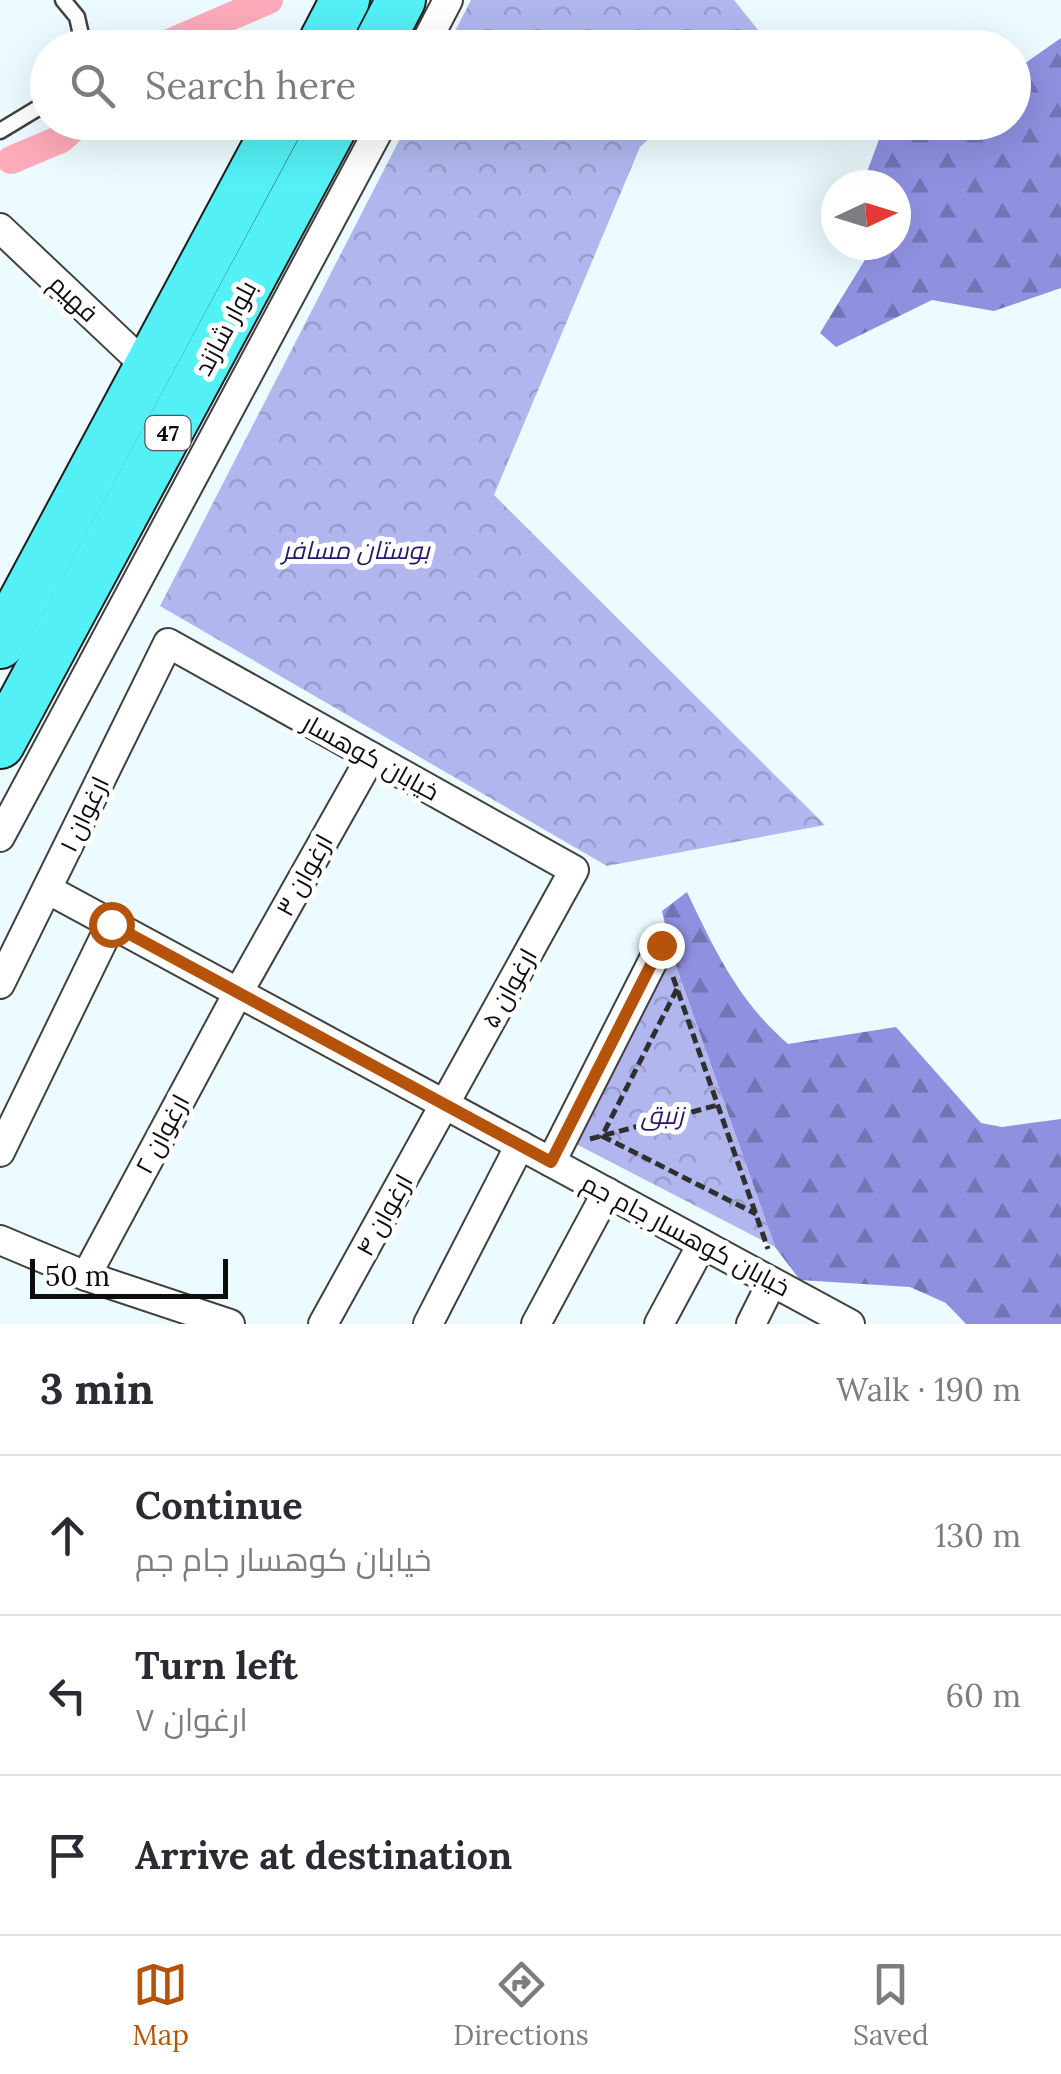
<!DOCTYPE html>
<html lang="en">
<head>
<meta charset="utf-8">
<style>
  body { margin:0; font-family:Lora,Cairo,serif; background:#f7f7f7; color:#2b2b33 }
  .compass { position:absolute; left:821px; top:170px; width:90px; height:90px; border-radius:50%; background:#fff; box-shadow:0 10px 40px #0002; rotate:86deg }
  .scale { position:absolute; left:30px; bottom:25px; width:198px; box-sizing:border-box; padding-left:10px; border:5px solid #0d0d0d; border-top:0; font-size:28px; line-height:35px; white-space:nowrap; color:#0d0d0d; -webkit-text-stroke:8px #fff; paint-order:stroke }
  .stop { position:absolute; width:30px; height:30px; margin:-22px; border:8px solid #b45309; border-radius:50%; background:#fff }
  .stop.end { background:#b45309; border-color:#fff; box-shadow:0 2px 10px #0008 }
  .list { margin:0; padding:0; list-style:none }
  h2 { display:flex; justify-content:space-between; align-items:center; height:130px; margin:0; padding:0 40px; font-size:42px }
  h2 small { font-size:32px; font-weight:400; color:#7c7c81 }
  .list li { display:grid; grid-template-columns:65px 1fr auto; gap:30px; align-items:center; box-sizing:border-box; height:160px; padding:0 40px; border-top:2px solid #e1e1e2 }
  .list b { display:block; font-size:38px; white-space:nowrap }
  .list p { margin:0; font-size:32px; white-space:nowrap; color:#7c7c81 }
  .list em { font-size:32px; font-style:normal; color:#7c7c81 }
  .icon { flex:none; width:55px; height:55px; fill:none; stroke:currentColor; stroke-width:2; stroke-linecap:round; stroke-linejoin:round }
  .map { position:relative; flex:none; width:1061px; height:1324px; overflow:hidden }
  .search { position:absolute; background:#fff; box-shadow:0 10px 40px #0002; left:30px; right:30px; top:30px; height:110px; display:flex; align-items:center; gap:25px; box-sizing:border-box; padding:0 35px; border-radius:55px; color:#7c7c81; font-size:38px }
  .sheet { height:610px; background:#fff }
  nav { display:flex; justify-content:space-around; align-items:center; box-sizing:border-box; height:140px; border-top:2px solid #e1e1e2; background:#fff; font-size:28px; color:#7c7c81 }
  nav a { display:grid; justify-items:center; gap:5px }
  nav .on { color:#b45309 }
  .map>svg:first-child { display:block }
  .forest { fill:url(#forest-firs) }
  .park { fill:url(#park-crowns) }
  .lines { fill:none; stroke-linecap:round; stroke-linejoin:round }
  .canal { stroke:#fdaaba; stroke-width:28 }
  .service-casing { stroke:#404040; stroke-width:19 }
  .minor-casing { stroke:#404040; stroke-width:32 }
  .trunk-casing { stroke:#1e1e1e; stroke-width:52 }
  .path { stroke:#2f2f2f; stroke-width:5; stroke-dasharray:10 5; stroke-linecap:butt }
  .service { stroke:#fff; stroke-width:14 }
  .minor { stroke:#fff; stroke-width:28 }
  .trunk { stroke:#53f0f5; stroke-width:48 }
  .route { stroke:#b45309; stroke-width:12 }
  .labels { text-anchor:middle; stroke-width:10; stroke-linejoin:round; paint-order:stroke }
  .shield { fill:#fff; stroke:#565656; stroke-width:2.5 }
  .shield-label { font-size:22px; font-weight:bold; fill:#0d0d0d }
  .street-label { font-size:25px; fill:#0d0d0d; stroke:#fff }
  .park-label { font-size:25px; font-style:italic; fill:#29166b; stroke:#fff }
</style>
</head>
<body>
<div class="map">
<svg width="1061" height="1324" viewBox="0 0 1061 1324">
  <defs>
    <pattern id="forest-firs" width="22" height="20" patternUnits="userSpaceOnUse" patternTransform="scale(2.5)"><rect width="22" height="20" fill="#8f90e0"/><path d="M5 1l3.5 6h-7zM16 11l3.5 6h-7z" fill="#7374b4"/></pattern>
    <pattern id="park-crowns" width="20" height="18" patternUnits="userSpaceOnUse" patternTransform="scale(2.5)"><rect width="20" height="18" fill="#b1b7ee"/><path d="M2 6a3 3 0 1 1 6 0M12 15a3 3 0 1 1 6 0" fill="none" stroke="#979ccb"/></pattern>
  </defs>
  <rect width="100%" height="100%" fill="#ecfbff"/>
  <g class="forest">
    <path d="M1061 38V288L994 311 932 300 836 347 820 333 874 245H896V185H869L867 172 885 123 1014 122V71Z"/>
    <path d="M687 892C714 949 739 1002 788 1044L896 1027 981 1123 1002 1127 1061 1119V1324H966L946 1303 910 1287 800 1280 775 1247 672 955 662 911Z"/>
  </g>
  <g class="park">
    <path d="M471 0H734L763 36 750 48 447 47Z"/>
    <path d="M408 123H667L640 147 494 495 825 825 607 866 160 606Z"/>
    <path d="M672 955 775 1247 576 1144Z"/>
  </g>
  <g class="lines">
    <g class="canal">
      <path d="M164 48 171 42 269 0"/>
      <path d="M11 160 61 139 80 122"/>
    </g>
    <defs>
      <g id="service">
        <path d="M63 0 77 17 84 48"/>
        <path d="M0 131 48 102"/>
      </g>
      <g id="minor">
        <path d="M423 48 448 0"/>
        <path d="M0 228 148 368"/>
        <path d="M0 837 383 122"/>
        <path d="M47 889 850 1324"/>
        <path d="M0 984 168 643 574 870 323 1324"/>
        <path d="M0 1152 111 924"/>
        <path d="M551 1162 661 945"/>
        <path d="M0 1240 86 1276 230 1324"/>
        <path d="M86 1276 238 993 371 757"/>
        <path d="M428 1324 520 1145"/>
        <path d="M536 1324 607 1192"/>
        <path d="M659 1324 702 1244"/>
        <path d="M751 1324 772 1282"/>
      </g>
      <g id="trunk">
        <path d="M320 48 345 0"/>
        <path d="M376 48 401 0"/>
        <path d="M0 644 280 122"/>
        <path d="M0 744 335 122"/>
      </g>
    </defs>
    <use href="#service" class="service-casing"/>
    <use href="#minor" class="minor-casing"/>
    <use href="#trunk" class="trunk-casing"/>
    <g class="path">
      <path d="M673 977 768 1249"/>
      <path d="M677 989 602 1136 756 1214"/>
      <path d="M590 1139 718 1105"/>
    </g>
    <use href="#service" class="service"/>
    <use href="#minor" class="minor"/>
    <use href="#trunk" class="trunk"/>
  </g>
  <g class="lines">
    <path class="route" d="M111 924 551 1162 661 945"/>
  </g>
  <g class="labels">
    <rect class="shield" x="145.5" y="416" width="45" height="34" rx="8"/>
    <g class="shield-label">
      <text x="168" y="441">47</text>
    </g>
    <g class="street-label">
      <text transform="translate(74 298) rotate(43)" y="9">فهیم</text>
      <text transform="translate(225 328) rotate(-62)" y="9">بلوار شازند</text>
      <text transform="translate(371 757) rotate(29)" y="9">خیابان کوهسار</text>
      <text transform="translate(84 814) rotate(-64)" y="9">ارغوان ۱</text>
      <text transform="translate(304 875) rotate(-61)" y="9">ارغوان ۳</text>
      <text transform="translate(509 988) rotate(-61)" y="9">ارغوان ۵</text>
      <text transform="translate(162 1134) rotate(-62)" y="9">ارغوان ۲</text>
      <text transform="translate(384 1215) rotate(-61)" y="9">ارغوان ۴</text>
      <text transform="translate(686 1235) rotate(28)" y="9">خیابان کوهسار جام جم</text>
    </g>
    <g class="park-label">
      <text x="356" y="559">بوستان مسافر</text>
      <text x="662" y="1124">زنبق</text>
    </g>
  </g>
</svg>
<svg class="compass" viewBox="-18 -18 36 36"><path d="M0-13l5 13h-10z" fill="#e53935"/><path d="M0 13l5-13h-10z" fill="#7c7c81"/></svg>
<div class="scale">50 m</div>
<div class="stop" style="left:111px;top:924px"></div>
<div class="stop end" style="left:661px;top:945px"></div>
<div class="search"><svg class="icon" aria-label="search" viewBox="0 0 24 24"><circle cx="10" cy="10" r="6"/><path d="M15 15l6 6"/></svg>Search here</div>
</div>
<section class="sheet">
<h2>3 min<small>Walk · 190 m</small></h2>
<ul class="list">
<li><svg class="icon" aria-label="ahead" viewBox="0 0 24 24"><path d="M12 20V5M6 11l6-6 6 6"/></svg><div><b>Continue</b><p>خیابان کوهسار جام جم</p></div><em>130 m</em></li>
<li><svg class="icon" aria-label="left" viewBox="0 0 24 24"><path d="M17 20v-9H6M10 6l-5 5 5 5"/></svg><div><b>Turn left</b><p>ارغوان ۷</p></div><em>60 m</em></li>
<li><svg class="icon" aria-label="arrive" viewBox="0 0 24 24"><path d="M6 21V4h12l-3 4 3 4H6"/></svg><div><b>Arrive at destination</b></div></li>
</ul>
</section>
<nav>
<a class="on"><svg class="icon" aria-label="map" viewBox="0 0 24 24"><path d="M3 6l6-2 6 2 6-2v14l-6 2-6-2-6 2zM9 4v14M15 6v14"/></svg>Map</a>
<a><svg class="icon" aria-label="directions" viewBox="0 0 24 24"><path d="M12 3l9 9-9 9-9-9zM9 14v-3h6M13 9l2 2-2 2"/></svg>Directions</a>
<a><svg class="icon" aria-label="saved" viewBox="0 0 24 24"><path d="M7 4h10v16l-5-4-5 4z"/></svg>Saved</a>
</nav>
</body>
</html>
